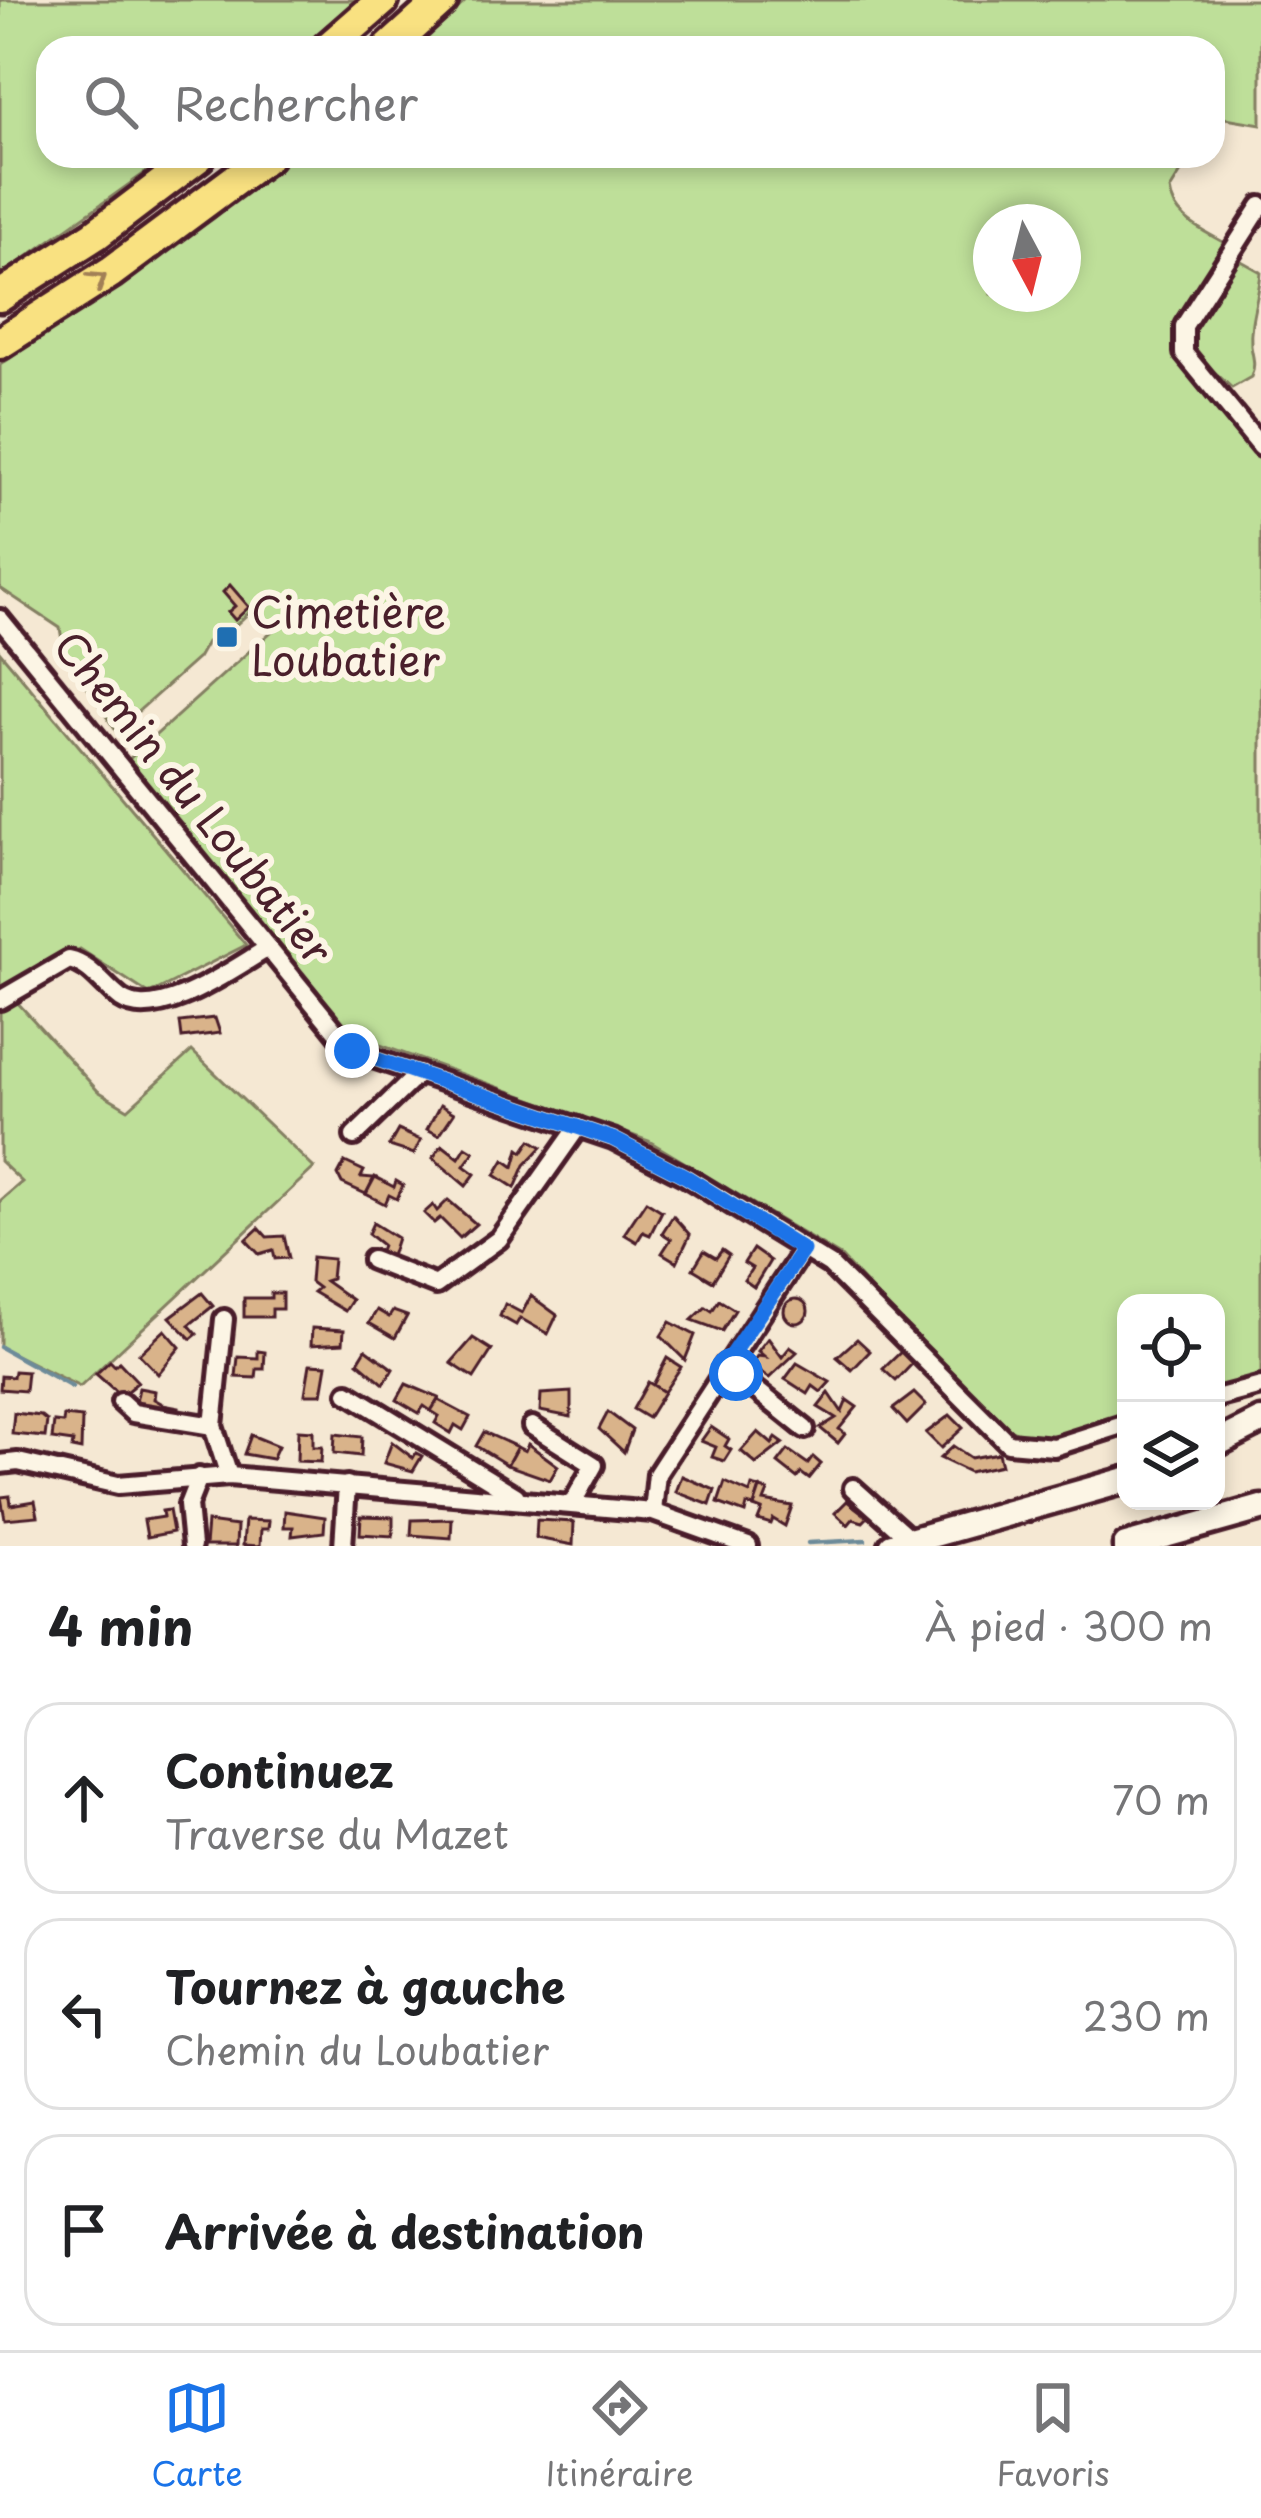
<!DOCTYPE html>
<html lang="fr">
<head>
<meta charset="utf-8">
<style>
  body { margin:0; font-family:"Playpen Sans",sans-serif; background:#f2f2f2; color:#202124 }
  .controls { position:absolute; right:36px; bottom:36px; display:grid; overflow:hidden; border-radius:24px; box-shadow:0 6px 18px #0003 }
  .controls button { width:108px; height:108px; display:grid; place-items:center; padding:0; border:0; border-bottom:3px solid #e0e0e0; background:#fff; color:#202124; font:60px sans-serif }
  .compass { position:absolute; left:973px; top:204px; width:108px; height:108px; border-radius:50%; background:#fff; box-shadow:0 6px 18px #0003; rotate:173deg }
  .stop { position:absolute; width:36px; height:36px; margin:-27px; border:9px solid #1a73e8; border-radius:50%; background:#fff }
  .stop.end { background:#1a73e8; border-color:#fff; box-shadow:0 3px 12px #0008 }
  .list { margin:0; padding:0; list-style:none }
  h2 { display:flex; justify-content:space-between; align-items:center; height:156px; margin:0; padding:0 48px; font-size:51px }
  h2 small { font-size:39px; font-weight:400; color:#757577 }
  .list li { display:grid; grid-template-columns:78px 1fr auto; gap:36px; align-items:center; box-sizing:border-box; height:192px; margin:0 24px 24px; padding:0 24px; border:3px solid #e0e0e0; border-radius:36px }
  .list b { display:block; font-size:45px; white-space:nowrap }
  .list p { margin:0; font-size:39px; white-space:nowrap; color:#757577 }
  .list em { font-size:39px; font-style:normal; color:#757577 }
  .icon { flex:none; width:66px; height:66px; fill:none; stroke:currentColor; stroke-width:2; stroke-linecap:round; stroke-linejoin:round }
  .map { position:relative; flex:none; width:1261px; height:1546px; overflow:hidden }
  .search { position:absolute; background:#fff; box-shadow:0 6px 18px #0003; left:36px; right:36px; top:36px; height:132px; display:flex; align-items:center; gap:30px; box-sizing:border-box; padding:0 42px; border-radius:36px; color:#757577; font-size:45px }
  .sheet { height:804px; background:#fff }
  nav { display:flex; justify-content:space-around; align-items:center; box-sizing:border-box; height:168px; border-top:3px solid #e0e0e0; background:#fff; font-size:33px; color:#757577 }
  nav a { display:grid; justify-items:center; gap:6px }
  nav .on { color:#1a73e8 }
  .map>svg:first-child { display:block }
  .green { fill:#bedf99; stroke:#847f62; stroke-width:3; fill-rule:evenodd }
  .lines { fill:none; stroke-linecap:round; stroke-linejoin:round }
  .stream { stroke:#6d8b99; stroke-width:4.5 }
  .building { fill:#d9b38a; stroke:#4a1f2b; stroke-width:3 }
  .street-casing { stroke:#4a1f2b; stroke-width:26 }
  .secondary-casing { stroke:#4a1f2b; stroke-width:33 }
  .highway-casing { stroke:#4a1f2b; stroke-width:39 }
  .street { stroke:#fcf5e5; stroke-width:16 }
  .secondary { stroke:#fcf5e5; stroke-width:24 }
  .highway { stroke:#f9e181; stroke-width:30 }
  .oneway { stroke:#a28056 }
  .route { stroke:#1a73e8; stroke-width:15 }
  .poi-dot { fill:#1f6fb2; stroke:#fcf5e5; stroke-width:4.5 }
  .labels { text-anchor:middle; stroke-width:12; stroke-linejoin:round; paint-order:stroke }
  .poi-label { font-size:42px; fill:#4a1f2b; stroke:#fcf5e5; text-anchor:start }
  .street-label { font-size:42px; fill:#4a1f2b; stroke:#fcf5e5 }
</style>
</head>
<body>
<div class="map">
<svg width="1261" height="1546" viewBox="0 0 1261 1546">
  <rect width="100%" height="100%" fill="#f5e8d3"/>
  <filter id="ink" filterUnits="userSpaceOnUse"><feTurbulence type="fractalNoise" baseFrequency=".00833" numOctaves="2"/><feDisplacementMap in="SourceGraphic" scale="24" xChannelSelector="R" yChannelSelector="G"/><feConvolveMatrix kernelMatrix="1 2 1 2 8 2 1 2 1" color-interpolation-filters="sRGB"/></filter>
  <g filter="url(#ink)">
    <g class="green">
      <path d="M0 0H355L302 48H48V156H169L0 276Z"/>
      <path d="M467 0H1261V124L1226 118 1213 123V48H416Z"/>
      <path d="M290 156H1191L1170 190C1173 220 1205 231 1228 245L1178 325 1176 354 1261 459V1378L1216 1392V1303H1126V1417C1073 1431 1038 1453 990 1418L840 1256 649 1141 341 1031 127 761 273 630 254 608 224 636 207 642 198 658 116 731 64 652 60 628 0 588V365L214 218ZM991 222H1063V294H991Z"/>
      <path d="M1236 258 1261 272C1259 298 1249 319 1251 346 1253 359 1256 364 1251 377L1232 388 1190 349 1187 335Z"/>
      <path d="M0 652 246 945 149 994 80 949 7 991 98 1091 128 1109 192 1051 314 1168 80 1387 0 1347V1201L22 1182 0 1161Z"/>
    </g>
    <g class="lines">
      <g class="stream">
        <path d="M0 1347 72 1387"/>
        <path d="M808 1543 865 1540"/>
      </g>
    </g>
    <g class="building">
      <path d="M230 585 249 607 235 620 228 612 235 606 223 592Z"/>
      <path d="M215 1018 220 1033 182 1038 180 1022Z"/>
      <path d="M440 1105 454 1113 439 1135 427 1129Z"/>
      <path d="M398 1130 421 1140 414 1154 389 1146Z"/>
      <path d="M531 1140 542 1147 525 1165 515 1188 495 1175 504 1160 514 1167 519 1149 523 1152Z"/>
      <path d="M442 1145 459 1158 466 1147 474 1152 464 1166 475 1174 466 1186 433 1158Z"/>
      <path d="M345 1162 364 1171 361 1177 374 1178 366 1194 342 1183 338 1175Z"/>
      <path d="M375 1177 394 1187 396 1181 403 1185 397 1199 389 1195 385 1204 366 1194Z"/>
      <path d="M448 1200 476 1224 460 1238 440 1218 434 1223 424 1213 433 1205 437 1211Z"/>
      <path d="M646 1201 662 1211 650 1235 643 1232 637 1242 624 1234Z"/>
      <path d="M673 1216 690 1235 677 1262 662 1253 671 1239 662 1233Z"/>
      <path d="M373 1223 397 1238 390 1259 379 1253 382 1245 368 1234Z"/>
      <path d="M259 1228 267 1237 284 1236 289 1258 275 1259 273 1250 259 1254 246 1240Z"/>
      <path d="M753 1249 770 1261 754 1287 744 1280 752 1268 744 1263Z"/>
      <path d="M722 1250 729 1255 713 1281 693 1269 704 1251 716 1258Z"/>
      <path d="M312 1257 333 1259 331 1279 325 1281 352 1300 345 1311 313 1292 318 1288 310 1282Z"/>
      <path d="M202 1293 213 1306 189 1325 197 1334 191 1339 170 1317Z"/>
      <path d="M271 1293H282V1309H272V1317H244V1298H271Z"/>
      <path d="M531 1296 557 1315 548 1334 520 1318 516 1325 500 1316 505 1304 522 1313Z"/>
      <circle cx="796" cy="1311" r="12"/>
      <path d="M719 1300 735 1310 722 1331 692 1320 706 1307 712 1311Z"/>
      <path d="M377 1310 389 1317 393 1311 407 1316 395 1338 369 1323Z"/>
      <path d="M670 1322 695 1335 685 1360 661 1336Z"/>
      <path d="M312 1328 344 1330 343 1343 311 1345Z"/>
      <path d="M165 1330 180 1347 158 1374 139 1354Z"/>
      <path d="M473 1338 492 1350 474 1378 451 1363Z"/>
      <path d="M768 1338 782 1357 790 1347 797 1352 769 1378 751 1365 757 1356 765 1357 758 1351Z"/>
      <path d="M857 1339 870 1351 852 1370 837 1357Z"/>
      <path d="M366 1349 393 1369 384 1384 358 1362Z"/>
      <path d="M258 1351 265 1352 264 1369H257L256 1378 236 1377 238 1357 258 1358Z"/>
      <path d="M902 1351 913 1363 896 1381 883 1369Z"/>
      <path d="M667 1358 681 1367 664 1392 653 1385Z"/>
      <path d="M110 1361 115 1366 119 1362 138 1382 121 1396 96 1374Z"/>
      <path d="M797 1363 830 1382 821 1392 813 1386 808 1394 785 1379Z"/>
      <path d="M310 1364 327 1365 322 1394H305Z"/>
      <path d="M14 1371 27 1372 25 1391 0 1389 1 1376 13 1377Z"/>
      <path d="M648 1382 664 1392 648 1418 633 1409Z"/>
      <path d="M406 1384 439 1398 431 1411 424 1406 419 1413 397 1400Z"/>
      <path d="M139 1388 155 1391 154 1399 163 1404 179 1407 178 1415 135 1407Z"/>
      <path d="M571 1392V1417L540 1411 541 1394Z"/>
      <path d="M829 1393 842 1412 847 1400 857 1407 839 1429 845 1434 838 1443 820 1428 836 1418 818 1407Z"/>
      <path d="M914 1393 926 1405 907 1424 893 1409Z"/>
      <path d="M438 1400 470 1417 463 1430 455 1425 451 1433 435 1423 439 1416 431 1411Z"/>
      <path d="M608 1412 632 1430 624 1452 599 1429Z"/>
      <path d="M14 1413 41 1416 47 1421 45 1437 12 1434Z"/>
      <path d="M950 1415 963 1428 941 1448 926 1433Z"/>
      <path d="M64 1416 82 1418 81 1450 72 1448 73 1442 52 1439 54 1422 63 1423Z"/>
      <path d="M711 1427 729 1439 725 1446 731 1450 724 1461 712 1457 716 1447 701 1441Z"/>
      <path d="M298 1430 313 1431V1447H322L321 1462 297 1461Z"/>
      <path d="M484 1432 517 1447 507 1465 476 1446Z"/>
      <path d="M758 1432 772 1444 776 1438 783 1443 756 1464 741 1451Z"/>
      <path d="M335 1434 362 1437 361 1456 334 1453Z"/>
      <path d="M251 1435 278 1446 272 1459 244 1454Z"/>
      <path d="M392 1442 413 1458 416 1453 422 1456 413 1471 384 1463Z"/>
      <path d="M528 1444 558 1466 550 1480 507 1465 517 1447 525 1451Z"/>
      <path d="M953 1446 971 1458 998 1453 1001 1465 969 1472 940 1458Z"/>
      <path d="M788 1450 808 1464 813 1457 821 1464 809 1479 801 1473 797 1478 778 1463Z"/>
      <path d="M682 1476 715 1490 710 1505 676 1492Z"/>
      <path d="M725 1482 750 1493 752 1486 760 1488 754 1507 747 1505 745 1513 718 1503Z"/>
      <path d="M760 1489 768 1491 764 1501 792 1506 785 1526 773 1519 771 1524 758 1520 762 1510 754 1507Z"/>
      <path d="M10 1496 11 1505 35 1501 38 1516 5 1519 1 1497Z"/>
      <path d="M847 1501 868 1517 863 1522 853 1519 848 1525 835 1513Z"/>
      <path d="M169 1510 173 1532 147 1537 144 1520 163 1517 162 1511Z"/>
      <path d="M285 1511 325 1517 324 1532 292 1536 293 1527H284Z"/>
      <path d="M361 1516 393 1517V1536L360 1534Z"/>
      <path d="M452 1519 451 1538 411 1535 412 1520Z"/>
      <path d="M245 1520 269 1521 268 1529H261L260 1546 243 1545Z"/>
      <path d="M537 1520 574 1522 573 1545 536 1538Z"/>
      <path d="M207 1522 237 1526 236 1546H205Z"/>
    </g>
    <g class="lines">
      <defs>
        <g id="street">
          <path d="M1261 206 1184 326V353L1261 447"/>
          <path d="M0 619 352 1051 613 1139 685 1176 830 1265 1008 1443 1054 1447 1126 1424"/>
          <path d="M0 1000 69 960C92 965 103 986 121 999 158 1024 235 967 268 948"/>
          <path d="M354 1136 419 1073"/>
          <path d="M372 1260 436 1285 499 1239 578 1127"/>
          <path d="M224 1319 213 1426 229 1476"/>
          <path d="M725 1365 805 1429"/>
          <path d="M348 1393 516 1496"/>
          <path d="M1216 1398 1261 1386"/>
          <path d="M121 1402 133 1413 213 1426"/>
          <path d="M532 1426 594 1465 572 1504"/>
          <path d="M0 1464 18 1462 118 1485 229 1476 653 1512 748 1546"/>
          <path d="M853 1488 911 1540"/>
          <path d="M653 1512 657 1474 803 1250"/>
          <path d="M192 1546 188 1505 199 1477"/>
          <path d="M343 1546 347 1485"/>
        </g>
        <g id="secondary">
          <path d="M1216 1444 1261 1421"/>
          <path d="M892 1546 1126 1480"/>
          <path d="M1126 1546 1261 1508"/>
        </g>
        <g id="highway">
          <path d="M328 48 383 0"/>
          <path d="M389 48 442 0"/>
          <path d="M0 296 95 235 199 156"/>
          <path d="M0 343 111 272 267 156"/>
        </g>
      </defs>
      <use href="#street" class="street-casing"/>
      <use href="#secondary" class="secondary-casing"/>
      <use href="#highway" class="highway-casing"/>
      <use href="#street" class="street"/>
      <use href="#secondary" class="secondary"/>
      <use href="#highway" class="highway"/>
    </g>
    <defs><path id="oneway-chevron" d="M-2-3.5L2.5 0L-2 3.5" fill="none" stroke-width="1.6" stroke-linecap="round" stroke-linejoin="round" transform="scale(3)"/></defs>
    <use class="oneway" href="#oneway-chevron" transform="translate(98 280) rotate(-33)"/>
  </g>
  <g class="lines" filter="url(#ink)">
    <path class="route" d="M352 1051 613 1139 685 1176 803 1250 725 1364 736 1374"/>
  </g>
  <rect class="poi-dot" x="215" y="625" width="24" height="24" rx="6"/>
  <g class="labels">
    <g class="poi-label">
      <text x="251" y="628">Cimetière<tspan x="251" dy="48">Loubatier</tspan></text>
    </g>
    <g class="street-label">
      <text transform="translate(193 798) rotate(51)" y="15">Chemin du Loubatier</text>
    </g>
  </g>
</svg>
<div class="controls">
<button><svg class="icon" aria-label="locate" viewBox="0 0 24 24"><circle cx="12" cy="12" r="6"/><path d="M12 2v4M12 18v4M2 12h4M18 12h4"/></svg></button>
<button><svg class="icon" aria-label="layers" viewBox="0 0 24 24"><path d="M12 4l9 5-9 5-9-5zM3 14l9 5 9-5"/></svg></button>
</div>
<svg class="compass" viewBox="-18 -18 36 36"><path d="M0-13l5 13h-10z" fill="#e53935"/><path d="M0 13l5-13h-10z" fill="#757577"/></svg>
<div class="stop" style="left:736px;top:1374px"></div>
<div class="stop end" style="left:352px;top:1051px"></div>
<div class="search"><svg class="icon" aria-label="search" viewBox="0 0 24 24"><circle cx="10" cy="10" r="6"/><path d="M15 15l6 6"/></svg>Rechercher</div>
</div>
<section class="sheet">
<h2>4 min<small>À pied · 300 m</small></h2>
<ul class="list">
<li><svg class="icon" aria-label="ahead" viewBox="0 0 24 24"><path d="M12 20V5M6 11l6-6 6 6"/></svg><div><b>Continuez</b><p>Traverse du Mazet</p></div><em>70 m</em></li>
<li><svg class="icon" aria-label="left" viewBox="0 0 24 24"><path d="M17 20v-9H6M10 6l-5 5 5 5"/></svg><div><b>Tournez à gauche</b><p>Chemin du Loubatier</p></div><em>230 m</em></li>
<li><svg class="icon" aria-label="arrive" viewBox="0 0 24 24"><path d="M6 21V4h12l-3 4 3 4H6"/></svg><div><b>Arrivée à destination</b></div></li>
</ul>
</section>
<nav>
<a class="on"><svg class="icon" aria-label="map" viewBox="0 0 24 24"><path d="M3 6l6-2 6 2 6-2v14l-6 2-6-2-6 2zM9 4v14M15 6v14"/></svg>Carte</a>
<a><svg class="icon" aria-label="directions" viewBox="0 0 24 24"><path d="M12 3l9 9-9 9-9-9zM9 14v-3h6M13 9l2 2-2 2"/></svg>Itinéraire</a>
<a><svg class="icon" aria-label="saved" viewBox="0 0 24 24"><path d="M7 4h10v16l-5-4-5 4z"/></svg>Favoris</a>
</nav>
</body>
</html>
